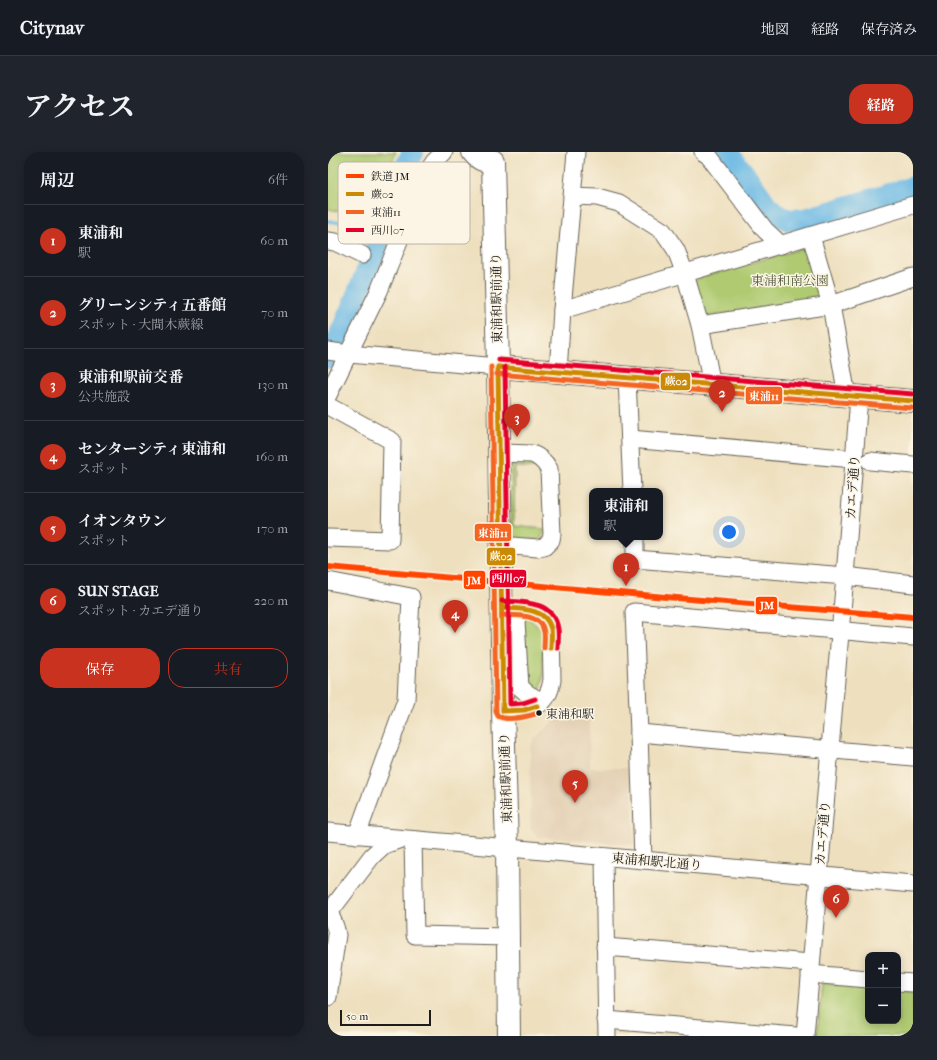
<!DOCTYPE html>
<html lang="ja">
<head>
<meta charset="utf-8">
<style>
  body { margin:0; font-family:"IM FELL French Canon","Noto Serif JP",serif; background:#20242c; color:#f1f3f6 }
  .controls { position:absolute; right:12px; bottom:12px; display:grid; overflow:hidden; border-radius:8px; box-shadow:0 2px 10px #0003 }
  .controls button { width:36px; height:36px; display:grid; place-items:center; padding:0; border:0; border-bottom:1px solid #363941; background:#171b24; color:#f1f3f6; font:20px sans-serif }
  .scale { position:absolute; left:12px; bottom:10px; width:91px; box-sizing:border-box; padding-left:4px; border:2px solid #1c1c1c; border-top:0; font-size:11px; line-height:14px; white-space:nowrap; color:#1c1c1c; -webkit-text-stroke:3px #fcf5e5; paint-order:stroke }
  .you { position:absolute; left:401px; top:380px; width:14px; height:14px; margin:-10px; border:3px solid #fff; border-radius:50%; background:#1a73e8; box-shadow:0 0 0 6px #1a73e833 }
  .badge { display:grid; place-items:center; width:26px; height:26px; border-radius:50%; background:#c8321e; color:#fff; font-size:13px; font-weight:700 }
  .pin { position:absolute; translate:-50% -33px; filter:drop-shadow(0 1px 2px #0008) }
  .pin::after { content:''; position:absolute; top:21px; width:14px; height:12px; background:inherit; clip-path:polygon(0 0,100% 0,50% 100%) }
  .popup { position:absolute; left:261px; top:336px; width:74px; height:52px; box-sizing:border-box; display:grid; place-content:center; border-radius:8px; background:#171b24; filter:drop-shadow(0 1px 3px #0005); font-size:13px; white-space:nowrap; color:#9ea1a6 }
  .popup b { font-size:15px; color:#f1f3f6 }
  .popup::after { content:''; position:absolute; left:50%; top:100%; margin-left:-8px; border:8px solid transparent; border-top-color:#171b24 }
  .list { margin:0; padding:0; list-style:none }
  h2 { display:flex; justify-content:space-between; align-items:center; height:52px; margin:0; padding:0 16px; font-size:17px }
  h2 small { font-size:13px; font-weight:400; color:#9ea1a6 }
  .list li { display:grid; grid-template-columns:26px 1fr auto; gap:12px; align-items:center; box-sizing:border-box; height:72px; padding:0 16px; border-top:1px solid #363941 }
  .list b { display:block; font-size:15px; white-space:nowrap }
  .list p { margin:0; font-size:13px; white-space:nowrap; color:#9ea1a6 }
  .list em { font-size:13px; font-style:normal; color:#9ea1a6 }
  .actions { display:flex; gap:8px; padding:12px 16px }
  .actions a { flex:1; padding:9px 0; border:1px solid #c8321e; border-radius:16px; text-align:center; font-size:14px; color:#c8321e }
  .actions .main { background:#c8321e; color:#fff }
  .map { position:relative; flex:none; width:585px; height:884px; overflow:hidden; border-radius:16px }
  header { display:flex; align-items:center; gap:24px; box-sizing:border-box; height:56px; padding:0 20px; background:#171b24; border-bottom:1px solid #363941 }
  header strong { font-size:19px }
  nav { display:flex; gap:22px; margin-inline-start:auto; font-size:14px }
  .intro { display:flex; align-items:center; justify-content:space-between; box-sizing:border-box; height:96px; padding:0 24px }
  h1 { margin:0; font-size:28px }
  .button { padding:10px 18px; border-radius:16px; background:#c8321e; color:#fff; font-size:14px; font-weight:700 }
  main { display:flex; gap:24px; padding:0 24px }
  aside { flex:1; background:#171b24; border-radius:16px; box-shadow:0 2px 10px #0003 }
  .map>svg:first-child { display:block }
  .built { fill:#e3d0b4 }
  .green { fill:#afca71; stroke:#667346 }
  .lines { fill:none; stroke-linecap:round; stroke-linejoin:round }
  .stream { stroke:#6bb9e5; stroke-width:3.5 }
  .river { stroke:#6bb9e5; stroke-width:22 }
  .minor-casing { stroke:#666155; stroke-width:19 }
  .major-casing { stroke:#666155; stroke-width:24 }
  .minor { stroke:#fff; stroke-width:17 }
  .major { stroke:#fff; stroke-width:22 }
  .bus-1-casing { stroke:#fcf5e5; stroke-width:8 }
  .bus-2-casing { stroke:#fcf5e5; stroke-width:8 }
  .bus-3-casing { stroke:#fcf5e5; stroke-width:8 }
  .bus-1 { stroke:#cb8a06; stroke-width:5 }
  .bus-2 { stroke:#f26522; stroke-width:5 }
  .bus-3 { stroke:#e4002b; stroke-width:5 }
  .rail-1-casing { stroke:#fcf5e5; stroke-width:9 }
  .rail-1 { stroke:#ff4500; stroke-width:6 }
  .bus-dot { fill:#1c1c1c; stroke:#fcf5e5; stroke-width:1.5 }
  .labels { text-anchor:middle; stroke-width:3; stroke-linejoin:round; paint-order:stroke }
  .bus-label { font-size:12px; fill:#1c1c1c; stroke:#fcf5e5; text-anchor:start }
  .park-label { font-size:13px; fill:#4f593a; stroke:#fcf5e5 }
  .street-label { font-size:13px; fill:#1c1c1c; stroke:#fcf5e5 }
  .key { fill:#fcf5e5; stroke:#b9b4a9; stroke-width:1 }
  .key-label { font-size:11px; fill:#1c1c1c }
  .line-badge { stroke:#fcf5e5; stroke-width:1.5 }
  .badge-label { font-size:11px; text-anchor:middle; font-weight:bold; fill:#fff }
</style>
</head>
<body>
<header>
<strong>Citynav</strong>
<nav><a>地図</a><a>経路</a><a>保存済み</a></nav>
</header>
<div class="intro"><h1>アクセス</h1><a class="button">経路</a></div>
<main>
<aside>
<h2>周辺<small>6件</small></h2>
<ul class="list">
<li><span class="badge">1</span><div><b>東浦和</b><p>駅</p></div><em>60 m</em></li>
<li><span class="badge">2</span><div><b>グリーンシティ五番館</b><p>スポット · 大間木蕨線</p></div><em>70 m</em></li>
<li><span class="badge">3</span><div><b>東浦和駅前交番</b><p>公共施設</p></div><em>130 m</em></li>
<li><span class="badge">4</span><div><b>センターシティ東浦和</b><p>スポット</p></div><em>160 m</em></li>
<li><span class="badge">5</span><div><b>イオンタウン</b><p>スポット</p></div><em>170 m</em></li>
<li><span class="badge">6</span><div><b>SUN STAGE</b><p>スポット · カエデ通り</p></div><em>220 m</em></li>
</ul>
<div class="actions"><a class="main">保存</a><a>共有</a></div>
</aside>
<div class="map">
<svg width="585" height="884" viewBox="0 0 585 884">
  <rect width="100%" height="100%" fill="#fcf5e5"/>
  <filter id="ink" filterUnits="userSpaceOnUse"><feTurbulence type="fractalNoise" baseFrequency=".025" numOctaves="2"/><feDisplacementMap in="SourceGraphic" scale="8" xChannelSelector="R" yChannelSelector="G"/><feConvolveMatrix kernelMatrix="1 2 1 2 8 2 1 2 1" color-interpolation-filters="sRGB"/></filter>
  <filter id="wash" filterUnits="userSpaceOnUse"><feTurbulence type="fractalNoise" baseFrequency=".012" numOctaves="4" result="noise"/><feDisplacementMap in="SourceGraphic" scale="16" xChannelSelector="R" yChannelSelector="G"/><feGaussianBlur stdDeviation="0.9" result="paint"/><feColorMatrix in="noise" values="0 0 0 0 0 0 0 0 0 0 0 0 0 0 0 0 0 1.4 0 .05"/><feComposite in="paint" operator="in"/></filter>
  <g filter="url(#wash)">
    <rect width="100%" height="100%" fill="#eee0bf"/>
    <path class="built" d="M261 567 262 616H304L306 693 210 685 203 677 202 596 206 587 227 568Z"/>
    <g class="green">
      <path d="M0 0H68L45 66 0 57Z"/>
      <path d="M476 96 480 98 495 146 376 165 366 132 370 126Z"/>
      <path d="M183 304H199L208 315 204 316 187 315 186 374 216 377 218 379 211 388 183 387Z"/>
      <path d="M195 463 215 478V527L213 537 207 538 193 525Z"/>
      <path d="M494 831 540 836V869H570V839L585 840V884H489Z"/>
    </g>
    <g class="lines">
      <path class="stream" d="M0 69 14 71 28 79"/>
      <g class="river">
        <path d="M399 0 419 25 438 52 448 62 461 68 476 67 498 61 585 35"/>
        <path d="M0 206 15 176 46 102 67 49 75 20 85 0"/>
      </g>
    </g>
  </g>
  <g filter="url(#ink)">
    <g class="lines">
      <defs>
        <g id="minor">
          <path d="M375 0 380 3 437 78 453 93"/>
          <path d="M244 44 269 45 291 51 335 79 348 98 357 122 372 173 384 233"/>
          <path d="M483 84 503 153 519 244"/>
          <path d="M0 89 7 90 34 103"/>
          <path d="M234 158 585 53"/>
          <path d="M372 173 503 153 585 125"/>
          <path d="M0 199 21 202 170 215"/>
          <path d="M230 220 234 158 248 0"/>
          <path d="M299 226 304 339"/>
          <path d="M0 243 51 139 69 94 93 29 106 10 116 0"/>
          <path d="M0 254 64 289 62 388 0 386"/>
          <path d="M302 287 526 307"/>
          <path d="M171 301 204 302C212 305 217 310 221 317L224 382 223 388 216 395 210 396 173 393"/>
          <path d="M542 309 585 313"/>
          <path d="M307 385V407L517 424 585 432"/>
          <path d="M0 429 83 445 78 548 29 683"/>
          <path d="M174 456 205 458 214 463 219 468 223 476 224 528C220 557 200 559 175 559"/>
          <path d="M196 457 191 461 188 469 192 535 200 542 214 550"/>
          <path d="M311 581 585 605"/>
          <path d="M0 680C195 697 390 714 585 732"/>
          <path d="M85 688 87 783 180 785"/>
          <path d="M276 705 279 884"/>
          <path d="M315 708 311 581 306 460 585 485"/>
          <path d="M0 762 44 704 56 693 73 687"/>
          <path d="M277 795 483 811"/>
          <path d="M482 822 540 827"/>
          <path d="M570 830 585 831"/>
          <path d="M0 845 9 783C8 774 5 769 1 761"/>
          <path d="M278 868 468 884"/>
          <path d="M477 884 517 424 531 245"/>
        </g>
        <g id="major">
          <path d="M145 0C151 8 156 9 165 9L170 215 175 559 179 695 181 884"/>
          <path d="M170 215 585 249"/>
        </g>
      </defs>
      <use href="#minor" class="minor-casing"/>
      <use href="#major" class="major-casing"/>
      <use href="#minor" class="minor"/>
      <use href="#major" class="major"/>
      <defs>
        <g id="bus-1">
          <path d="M170 215 585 249"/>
          <path d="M170 215 175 559 196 558 209 554"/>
          <path d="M174 456C192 457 218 455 223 477 224 483 223 490 223 496"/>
        </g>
        <g id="bus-2">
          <path d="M163 215 168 560 170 564C180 570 201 564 211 561"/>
          <path d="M169 222 584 256"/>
          <path d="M174 463C188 464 214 461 216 480 217 485 216 491 216 496"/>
        </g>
        <g id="bus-3">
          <path d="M171 208 585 242"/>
          <path d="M177 215 182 552 195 551 207 547"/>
          <path d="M174 449C196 450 226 449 230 477 231 483 230 490 230 496"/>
        </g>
      </defs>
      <use href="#bus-1" class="bus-1-casing"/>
      <use href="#bus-2" class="bus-2-casing"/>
      <use href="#bus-3" class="bus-3-casing"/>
      <use href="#bus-1" class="bus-1"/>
      <use href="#bus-2" class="bus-2"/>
      <use href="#bus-3" class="bus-3"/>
      <defs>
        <path id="rail-1" d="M0 415 349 446 585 465"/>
      </defs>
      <use href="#rail-1" class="rail-1-casing"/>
      <use href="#rail-1" class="rail-1"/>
    </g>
  </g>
  <circle class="bus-dot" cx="211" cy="561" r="3.5"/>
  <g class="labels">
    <g class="bus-label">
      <text x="218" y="566">東浦和駅</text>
    </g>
    <g class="park-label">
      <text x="462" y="133">東浦和南公園</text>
    </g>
    <g class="street-label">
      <text transform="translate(168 146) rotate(-91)" y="5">東浦和駅前通り</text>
      <text transform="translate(524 335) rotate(-86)" y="5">カエデ通り</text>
      <text transform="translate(177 626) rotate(-92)" y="5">東浦和駅前通り</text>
      <text transform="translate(494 681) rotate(-85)" y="5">カエデ通り</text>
      <text transform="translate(329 709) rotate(5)" y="5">東浦和駅北通り</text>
    </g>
  </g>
  <rect x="10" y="10" width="132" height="82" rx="6" class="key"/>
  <rect x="18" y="22" width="18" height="4" fill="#ff4500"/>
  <rect x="18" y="40" width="18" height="4" fill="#cb8a06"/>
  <rect x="18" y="58" width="18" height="4" fill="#f26522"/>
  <rect x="18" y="76" width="18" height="4" fill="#e4002b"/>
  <g class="key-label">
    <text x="43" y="28">鉄道 JM</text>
    <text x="43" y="46">蕨02</text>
    <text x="43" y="64">東浦11</text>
    <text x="43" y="82">西川07</text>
  </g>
  <g class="line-badge">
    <rect x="332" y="220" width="31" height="19" rx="4" fill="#cb8a06"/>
    <rect x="417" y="234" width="38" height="19" rx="4" fill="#f26522"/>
    <rect x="146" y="371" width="38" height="19" rx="4" fill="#f26522"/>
    <rect x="158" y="395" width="30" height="19" rx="4" fill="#cb8a06"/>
    <rect x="161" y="417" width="38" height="19" rx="4" fill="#e4002b"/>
    <rect x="135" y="418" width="23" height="20" rx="4" fill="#ff4500"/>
    <rect x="427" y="444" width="23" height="19" rx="4" fill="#ff4500"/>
  </g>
  <g class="badge-label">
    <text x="348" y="233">蕨02</text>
    <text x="436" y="248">東浦11</text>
    <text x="165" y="385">東浦11</text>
    <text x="173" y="408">蕨02</text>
    <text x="180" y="430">西川07</text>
    <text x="146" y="432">JM</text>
    <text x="439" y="457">JM</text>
  </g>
</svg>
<div class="controls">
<button>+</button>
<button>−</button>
</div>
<div class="scale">50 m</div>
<div class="you"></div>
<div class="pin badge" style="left:298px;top:434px">1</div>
<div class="popup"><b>東浦和</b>駅</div>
<div class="pin badge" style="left:394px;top:260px">2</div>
<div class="pin badge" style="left:189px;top:285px">3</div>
<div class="pin badge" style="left:127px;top:481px">4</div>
<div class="pin badge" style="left:247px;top:651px">5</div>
<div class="pin badge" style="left:508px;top:766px">6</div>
</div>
</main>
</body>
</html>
